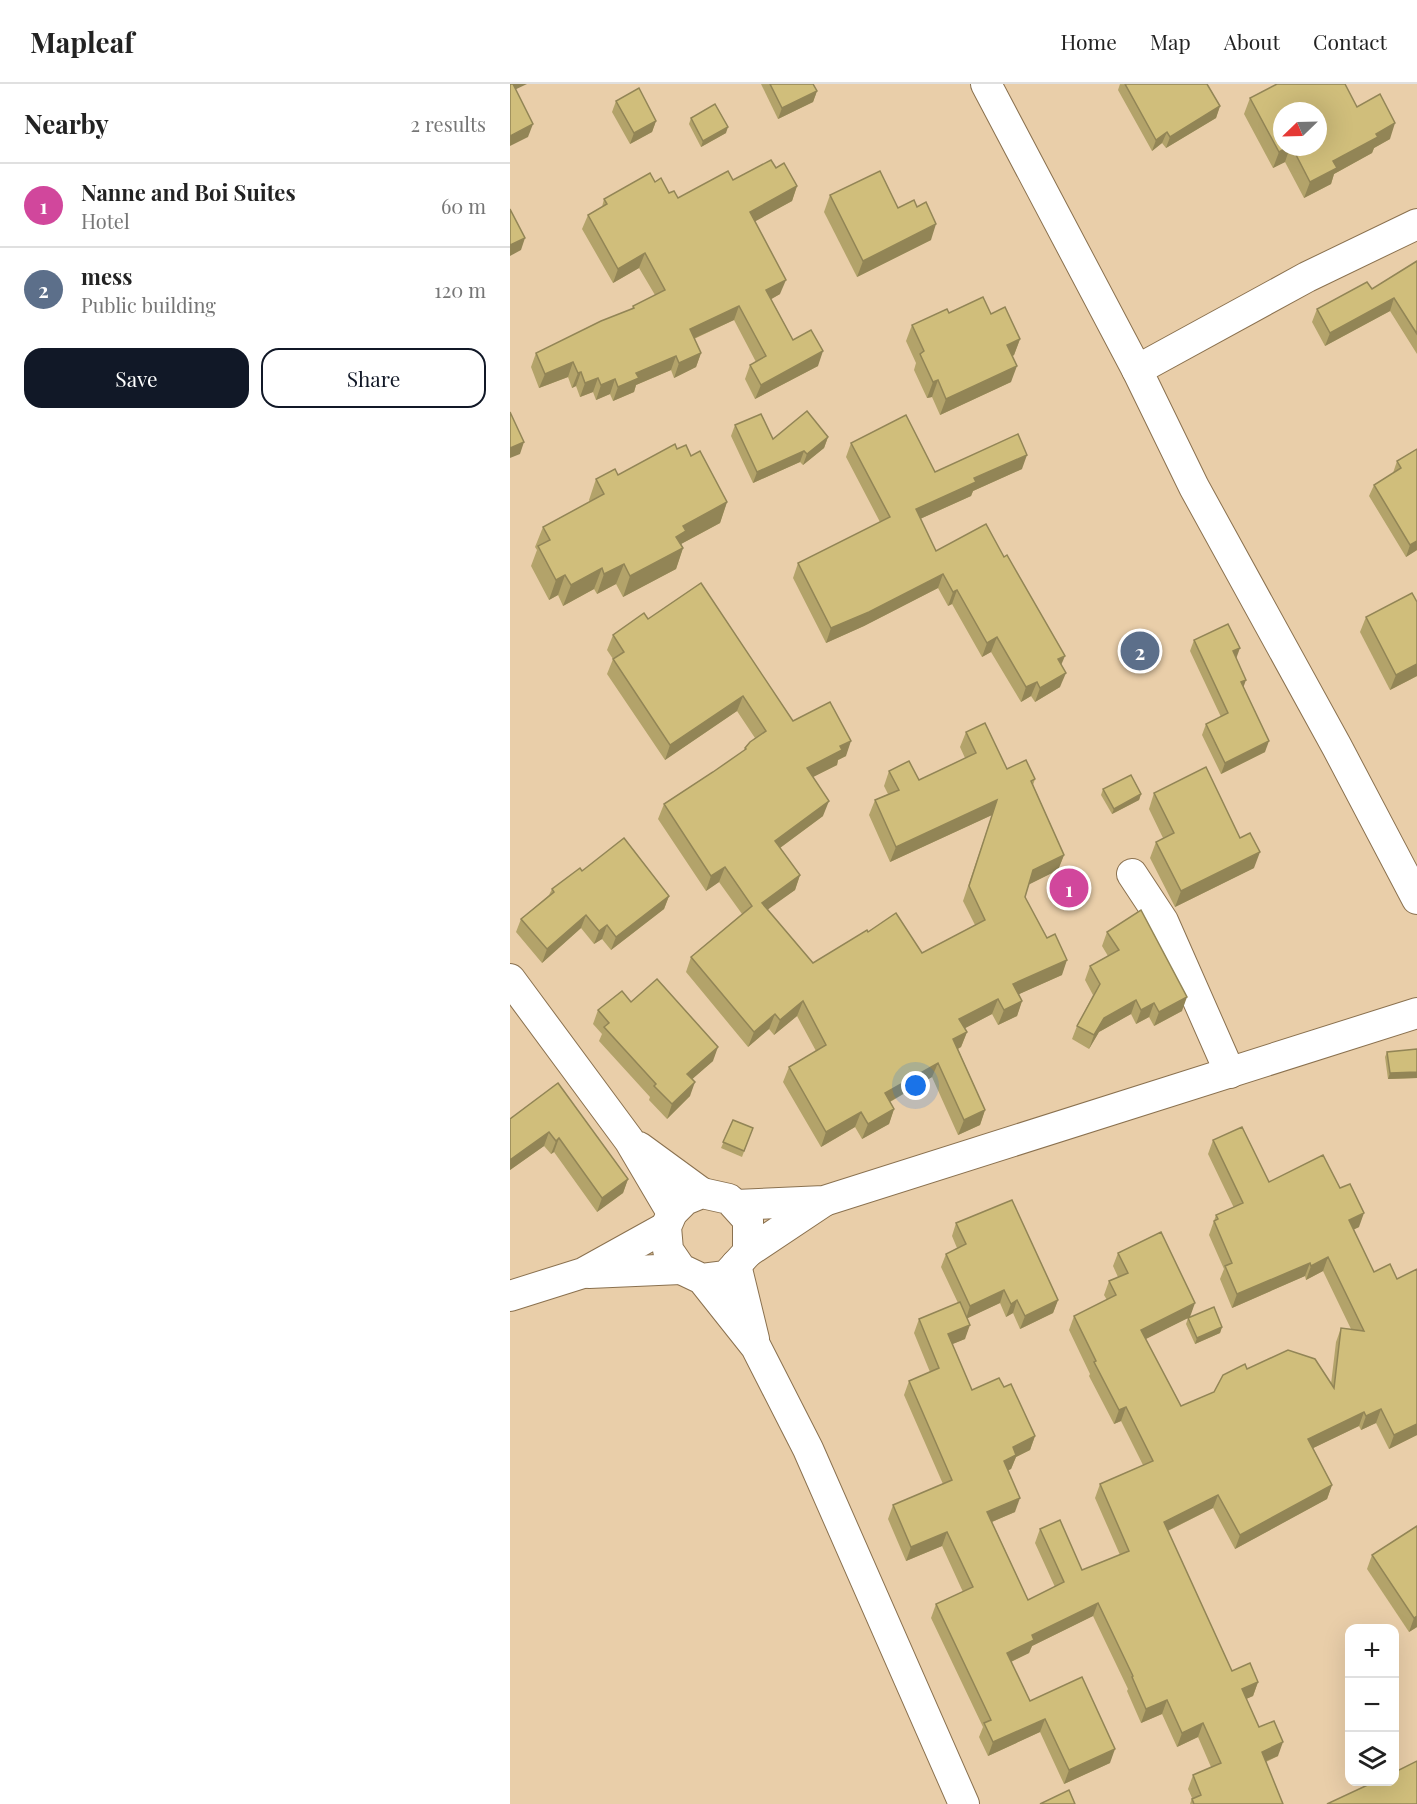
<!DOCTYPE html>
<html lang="en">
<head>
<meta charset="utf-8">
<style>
  body { margin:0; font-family:"Playfair Display",serif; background:#f2f2f2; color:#222 }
  .controls { position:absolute; right:18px; bottom:18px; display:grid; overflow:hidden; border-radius:12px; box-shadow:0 6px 24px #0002 }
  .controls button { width:54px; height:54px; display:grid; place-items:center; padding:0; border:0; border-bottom:2px solid #e0e0e0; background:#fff; color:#222; font:30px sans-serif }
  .compass { position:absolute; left:763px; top:18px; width:54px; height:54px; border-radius:50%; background:#fff; box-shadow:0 6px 24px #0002; rotate:247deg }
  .you { position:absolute; left:406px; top:1002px; width:21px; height:21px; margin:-15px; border:4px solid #fff; border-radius:50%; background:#1a73e8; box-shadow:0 0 0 9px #1a73e833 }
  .badge { display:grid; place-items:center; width:39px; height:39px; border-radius:50%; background:#111827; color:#fff; font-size:20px; font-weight:700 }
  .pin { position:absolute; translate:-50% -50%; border:3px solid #fff; box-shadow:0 2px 6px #0006 }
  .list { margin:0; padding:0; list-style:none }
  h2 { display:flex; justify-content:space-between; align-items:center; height:78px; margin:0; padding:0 24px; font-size:26px }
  h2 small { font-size:20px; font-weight:400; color:#767676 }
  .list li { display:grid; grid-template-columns:39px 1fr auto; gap:18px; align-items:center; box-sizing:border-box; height:84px; padding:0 24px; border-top:2px solid #e0e0e0 }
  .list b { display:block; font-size:22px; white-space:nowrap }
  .list p { margin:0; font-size:20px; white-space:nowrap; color:#767676 }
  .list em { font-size:20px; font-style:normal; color:#767676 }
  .actions { display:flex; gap:12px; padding:18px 24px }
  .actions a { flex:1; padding:14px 0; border:2px solid #111827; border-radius:18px; text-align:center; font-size:21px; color:#111827 }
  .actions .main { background:#111827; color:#fff }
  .icon { flex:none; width:33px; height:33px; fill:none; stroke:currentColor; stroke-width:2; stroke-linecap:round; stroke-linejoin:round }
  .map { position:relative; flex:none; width:907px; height:1720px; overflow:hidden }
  header { display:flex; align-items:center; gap:36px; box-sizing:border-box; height:84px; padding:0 30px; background:#fff; border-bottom:2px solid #e0e0e0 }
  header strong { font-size:28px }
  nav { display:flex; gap:33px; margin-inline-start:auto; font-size:21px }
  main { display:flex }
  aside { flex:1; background:#fff }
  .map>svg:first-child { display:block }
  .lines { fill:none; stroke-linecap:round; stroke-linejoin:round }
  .minor-casing { stroke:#8a714f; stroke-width:32 }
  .minor { stroke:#fff; stroke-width:30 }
  .wall { fill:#b3a36a; fill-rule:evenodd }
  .shaded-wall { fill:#928556 }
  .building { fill:#d0be7b; stroke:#928556; stroke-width:1.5 }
</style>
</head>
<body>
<header>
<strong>Mapleaf</strong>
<nav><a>Home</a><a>Map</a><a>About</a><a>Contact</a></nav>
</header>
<main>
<aside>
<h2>Nearby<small>2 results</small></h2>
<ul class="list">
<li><span class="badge" style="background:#d1479c">1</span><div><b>Nanne and Boi Suites</b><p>Hotel</p></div><em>60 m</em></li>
<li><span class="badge" style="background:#5c6f8a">2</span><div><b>mess</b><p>Public building</p></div><em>120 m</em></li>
</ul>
<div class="actions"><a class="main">Save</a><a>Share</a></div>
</aside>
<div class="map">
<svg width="907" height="1720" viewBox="0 0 907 1720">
  <rect width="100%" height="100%" fill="#e9cea9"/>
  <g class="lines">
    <defs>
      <g id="minor">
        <path d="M476 0 627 286 684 403 827 663 907 815"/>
        <path d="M627 286 797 193 907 140"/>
        <path d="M622 790 653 837 720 989"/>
        <path d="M0 895 119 1056 162 1129"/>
        <path d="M129 1063 192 1109"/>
        <path d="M226 1121 314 1117 907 929"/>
        <path d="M238 1168 313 1118"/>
        <path d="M226 1181 244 1255"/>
        <path d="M79 1189 171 1185"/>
        <path d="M192 1195 216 1192 238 1168V1136L219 1115 192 1109 175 1116 162 1129 156 1143 158 1166 171 1185 192 1195 246 1263 298 1365 454 1720"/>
        <path d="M0 1212 73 1189 156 1143"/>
      </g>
    </defs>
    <use href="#minor" class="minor-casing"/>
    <use href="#minor" class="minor"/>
  </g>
  <g class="wall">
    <path d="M251 0H303L307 7 303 18 268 35Z"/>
    <path d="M610 0H697L710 22 706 34 656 64 652 59 642 67 608 6Z"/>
    <path d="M740 14 847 23 880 55 864 64 862 69 824 90 821 100 794 114 775 78 763 84 734 30ZM772 27 808 63H772Z"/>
    <path d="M106 17 146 37 142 48 120 60 102 28Z"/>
    <path d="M181 34 216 49 191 63 179 40Z"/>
    <path d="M266 84 287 102 282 117 245 137 270 210 261 215 283 256 308 282 245 315 235 295 240 281 246 278 224 236 184 255 191 269 186 283 164 294 161 286 126 301 124 308 103 317 100 310 86 316 83 308 70 313 66 302 62 304 58 293 29 304 21 283 26 269 122 225 123 222 145 211 129 184 103 199 72 145 78 131 92 123 94 115 145 98 159 109 168 114Z"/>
    <path d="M320 111 388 124 421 156 347 193 314 128Z"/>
    <path d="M907 177V270L880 227 815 262 802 238 807 225 862 205Z"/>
    <path d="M439 229 481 230 510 255 504 271 503 272 501 298 430 331 422 313 417 314 404 286 406 279 396 257 402 241Z"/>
    <path d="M225 341 263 355 318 353 314 364 293 381 290 378 243 399 221 352Z"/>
    <path d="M341 359 425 388 512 385 463 407 461 412 410 435 426 467 551 581 550 603 525 618 521 612 511 618 481 568 472 573 442 520 438 522 428 504 354 542 316 559 283 494 288 479 370 438 336 373Z"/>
    <path d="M167 365 181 372 217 418 210 439 171 460 173 464 166 485 113 513 106 500 87 510 84 505 53 522 48 511 39 516 21 482 27 466 25 463 33 443 80 418 79 416 86 395 108 391Z"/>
    <path d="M907 365V466L896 473 859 412 864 401 883 389 887 377Z"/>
    <path d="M907 518V592L880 606 850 548 856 533Z"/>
    <path d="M138 535 283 637 336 672 328 676 327 681 303 693 313 732 270 764 290 791 285 806 257 825 303 879 358 848 412 869 465 841 453 817 482 731 380 778 359 731 365 716 378 710 374 702 379 687 409 696 455 674 450 663 456 648 497 685 525 695 523 701 554 771 548 786 519 800 515 813 552 891 509 910 512 917 507 932 488 941 482 930 455 944 457 948 451 963 448 965 475 1026 470 1041 448 1051 422 993 380 1018 384 1025 379 1040 352 1055 345 1043 311 1063 273 998 279 983 306 967 287 932 264 951 259 945 238 963 176 888 181 873 232 830 209 798 196 807 148 735 154 720 203 688 234 667 235 664 245 654 227 627 155 676 97 590 103 575 97 566 103 551Z"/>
    <path d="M684 556 726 574 733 604 755 668 711 690 692 651 696 640 711 633 680 567Z"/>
    <path d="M593 705 631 710 629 716 602 730 591 711Z"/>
    <path d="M644 709 744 784 665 823 640 774 646 758 653 754 639 725Z"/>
    <path d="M72 787 159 812 154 825 101 866 92 855 84 860 71 844 32 879 6 848 11 835 39 811 42 805Z"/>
    <path d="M597 848 672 927 644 942 639 933 626 940 621 930 589 948 579 965 562 955 567 942 583 911 575 896 580 882 598 872 592 862Z"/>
    <path d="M121 918 203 977 182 995 180 1012 157 1035 139 1016 140 1013 89 957 92 950 83 940 88 926Z"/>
    <path d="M907 965V994L878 995 875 973 877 968Z"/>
    <path d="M48 999 118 1095 113 1109 87 1128 44 1068 41 1070 34 1062 0 1086V1035Z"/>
    <path d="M223 1036 243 1044 232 1073 211 1064Z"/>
    <path d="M703 1056 759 1098 849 1143 843 1146 907 1351 879 1365 866 1339 851 1346 849 1342 803 1364 822 1401 817 1415 725 1465 703 1424 658 1447 722 1587 748 1598 743 1612 736 1615 749 1643 768 1672 756 1678 773 1720H680L682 1714 678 1705 683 1691 701 1683 688 1653 667 1663 652 1630 631 1639 617 1607 618 1605 583 1532 522 1562 519 1569 501 1578 520 1617 600 1679 554 1700 530 1648 478 1672 469 1653 473 1643 421 1534 426 1520 453 1508 432 1462 396 1477 378 1435 383 1421 433 1400 394 1311 399 1297 420 1288 404 1249 409 1235 448 1219 431 1183 436 1170 447 1164 442 1152 446 1139 548 1216 543 1229 510 1245 503 1229 496 1233 490 1219 457 1234 455 1255 442 1260 462 1306 494 1303 525 1352 520 1366 506 1373 501 1385 498 1386 505 1428 482 1438 518 1516 545 1503 525 1459 530 1445 572 1486 610 1471 585 1414 590 1400 633 1381 611 1337 604 1340 579 1292 580 1290 559 1246 564 1232 597 1216 594 1211 599 1197 608 1193 603 1182 608 1169 680 1233 712 1243 710 1249 685 1260 676 1240 678 1234 635 1255 671 1322 704 1308 737 1285 821 1300 826 1258 831 1244 841 1245 813 1187 796 1196 795 1192 722 1224 710 1195 714 1185 699 1151 706 1131 724 1124 698 1070Z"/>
    <path d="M907 1442V1543L899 1548 857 1485 862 1471Z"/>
  </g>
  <g class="shaded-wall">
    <path d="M1 0H17L0 8Z"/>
    <path d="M307 7 303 18 268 35 272 24Z"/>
    <path d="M710 22 706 34 656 64 660 53Z"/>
    <path d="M146 37 142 48 120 60 124 49Z"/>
    <path d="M885 39 880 55 864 64 862 69 824 90 821 100 794 114 800 98 823 77 866 50Z"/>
    <path d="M23 40 18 53 0 62V52Z"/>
    <path d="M218 43 216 49 191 63 193 57Z"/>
    <path d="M657 48 652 59 642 67 646 56Z"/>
    <path d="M778 63H780L775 78 763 84 769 68Z"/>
    <path d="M287 102 282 117 235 143 240 128Z"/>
    <path d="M426 140 421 156 347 193 353 177Z"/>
    <path d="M15 154 11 166 0 172V161Z"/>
    <path d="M135 169 129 184 103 199 108 185Z"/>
    <path d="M276 196 270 210 251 221 256 206Z"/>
    <path d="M884 214 880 227 815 262 820 249Z"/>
    <path d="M229 222 224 236 174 259 180 245Z"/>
    <path d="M510 255 504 271 492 277 497 261Z"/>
    <path d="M313 267 308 282 245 315 251 301Z"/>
    <path d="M191 269 186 283 164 294 169 279Z"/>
    <path d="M166 272 161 286 126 301 124 308 103 317 108 303 126 289Z"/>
    <path d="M63 278 58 293 29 304 35 290Z"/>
    <path d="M507 282 501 298 430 331 436 315Z"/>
    <path d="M71 288 66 302 62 304 68 289Z"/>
    <path d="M88 294 83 308 70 313 75 299Z"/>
    <path d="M105 295 100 310 86 316 91 301Z"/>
    <path d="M428 296 422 313 417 314 423 298Z"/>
    <path d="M318 353 314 364 293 381 297 370Z"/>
    <path d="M14 358 10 370 0 374V364Z"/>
    <path d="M294 367 290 378 243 399 247 388Z"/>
    <path d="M517 371 512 385 463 407 461 412 401 439 406 425 464 394Z"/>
    <path d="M217 418 210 439 171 460 173 464 166 485 113 513 120 492 166 453 173 442Z"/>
    <path d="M907 457V466L896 473 900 461Z"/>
    <path d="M114 480 106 500 87 510 94 490Z"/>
    <path d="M92 484 84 505 53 522 61 501Z"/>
    <path d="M433 490 428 504 354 542 316 559 321 544Z"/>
    <path d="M55 491 48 511 39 516 46 496Z"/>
    <path d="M447 506 442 520 438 522 443 508Z"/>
    <path d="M487 553 481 568 472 573 477 559Z"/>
    <path d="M730 564 726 575 723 567Z"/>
    <path d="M555 572 549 586 548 575Z"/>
    <path d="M907 580V592L880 606 886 591Z"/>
    <path d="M556 589 550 603 525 618 530 604Z"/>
    <path d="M736 596 732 607 731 598Z"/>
    <path d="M527 598 521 612 511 618 516 603Z"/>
    <path d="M233 612 227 627 155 676 160 661Z"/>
    <path d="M341 657 336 672 328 676 327 681 291 699 297 684 330 662Z"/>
    <path d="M759 657 755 668 711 690 715 679Z"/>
    <path d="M631 710 629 716 602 730 604 725Z"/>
    <path d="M487 716 482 731 380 778 386 763Z"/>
    <path d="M319 717 313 732 259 772 265 757Z"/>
    <path d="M750 768 744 784 665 823 671 807Z"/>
    <path d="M554 771 548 786 518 801 523 786Z"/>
    <path d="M215 783 209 798 196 807 201 792Z"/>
    <path d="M290 791 285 806 246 834 252 819Z"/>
    <path d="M159 812 154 825 101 866 106 853Z"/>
    <path d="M76 831 71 844 32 879 37 865Z"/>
    <path d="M97 841 92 855 84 860 89 847Z"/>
    <path d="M557 876 552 891 498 915 503 900Z"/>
    <path d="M677 913 672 927 644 942 649 928Z"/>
    <path d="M488 915 482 930 444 950 449 935Z"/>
    <path d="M626 916 621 930 589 948 579 965 584 951 594 934Z"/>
    <path d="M293 917 287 932 264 951 270 936Z"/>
    <path d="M512 917 507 932 488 941 494 926Z"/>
    <path d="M644 919 639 933 626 940 631 926Z"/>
    <path d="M265 930 259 945 238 963 244 948Z"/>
    <path d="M457 948 451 963 438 970 443 955Z"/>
    <path d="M208 963 203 977 172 1004 177 990Z"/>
    <path d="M428 979 422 993 369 1024 375 1009Z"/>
    <path d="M907 988V994L878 995 880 989Z"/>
    <path d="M185 998 180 1012 157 1035 162 1020Z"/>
    <path d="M384 1025 379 1040 352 1055 358 1040Z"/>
    <path d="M475 1026 470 1041 448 1051 454 1036Z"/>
    <path d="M351 1028 345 1043 311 1063 316 1048Z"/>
    <path d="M39 1048 34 1062 0 1086V1076Z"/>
    <path d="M49 1054 44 1068 41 1070 46 1057Z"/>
    <path d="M118 1095 113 1109 87 1128 92 1114Z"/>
    <path d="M854 1129 849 1143 834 1150 839 1136Z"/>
    <path d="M818 1173 813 1187 796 1196 801 1182Z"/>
    <path d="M800 1179 795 1192 722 1224 727 1210Z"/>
    <path d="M494 1206 490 1219 456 1235 460 1222Z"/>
    <path d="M507 1216 503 1229 496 1233 501 1220Z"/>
    <path d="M548 1216 543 1229 510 1245 515 1232Z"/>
    <path d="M685 1219 680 1233 626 1260 631 1246Z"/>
    <path d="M460 1241 455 1255 433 1264 438 1250Z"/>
    <path d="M712 1243 710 1249 685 1260 687 1254Z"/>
    <path d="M616 1323 611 1337 604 1340 609 1326Z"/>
    <path d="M871 1325 866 1339 851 1346 856 1332Z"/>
    <path d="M854 1328 849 1342 793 1369 798 1355Z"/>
    <path d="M907 1340V1351L879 1365 884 1351Z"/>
    <path d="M525 1352 520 1366 506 1373 501 1385 489 1391 494 1377 503 1363Z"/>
    <path d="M822 1401 817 1415 725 1465 730 1451Z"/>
    <path d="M708 1411 703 1424 649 1451 654 1438Z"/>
    <path d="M510 1414 505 1428 472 1442 477 1428Z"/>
    <path d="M437 1448 432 1462 396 1477 401 1463Z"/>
    <path d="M588 1519 583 1532 522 1562 519 1569 492 1582 497 1569 522 1551Z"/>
    <path d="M907 1532V1543L899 1548 904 1534Z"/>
    <path d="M748 1598 743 1612 727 1619 732 1605Z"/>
    <path d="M657 1616 652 1630 631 1639 636 1625Z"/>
    <path d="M535 1635 530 1648 478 1672 483 1658Z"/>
    <path d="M693 1639 688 1653 667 1663 672 1649Z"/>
    <path d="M773 1658 768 1672 747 1681 752 1668Z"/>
    <path d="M605 1665 600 1679 554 1700 559 1686Z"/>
  </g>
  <g class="building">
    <path d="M0 0H3L23 40 0 52Z"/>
    <path d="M260 0H303L307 7 272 24Z"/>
    <path d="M615 0H697L710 22 660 53 657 48 646 56Z"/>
    <path d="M767 0H835L847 23 870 10 885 39 866 50 868 53 823 77 827 84 800 98 782 63H808V27H772V63H778L769 68 740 14Z"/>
    <path d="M129 4 146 37 124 49 106 17Z"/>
    <path d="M205 20 218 43 193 57 181 34Z"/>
    <path d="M261 76 266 84 274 79 287 102 240 128 276 196 256 206 283 256 301 246 313 267 251 301 240 281 256 272 229 222 180 245 191 269 169 279 166 272 126 289 129 294 108 303 105 295 91 301 88 294 75 299 71 288 68 289 63 278 35 290 26 269 91 237 124 224 123 222 155 206 135 169 108 185 78 131 97 120 94 115 140 89 145 98 151 94 159 109 164 107 168 114 218 87 223 96Z"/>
    <path d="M370 87 388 124 404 116 407 123 416 118 426 140 353 177 320 111Z"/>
    <path d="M0 125 15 154 0 161Z"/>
    <path d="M907 177V250L884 214 820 249 807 225 857 198 862 205Z"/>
    <path d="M473 213 481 230 495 223 510 255 497 261 507 282 436 315 428 296 423 298 410 270 414 267 402 241 437 225 439 229Z"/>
    <path d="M297 327 318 353 297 370 294 367 247 388 225 341 251 330 263 355Z"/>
    <path d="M0 328 14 358 0 364Z"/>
    <path d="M396 331 425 388 508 350 517 371 464 394 466 398 406 425 426 467 476 440 494 473 497 471 555 572 548 575 556 589 530 604 527 598 516 603 487 553 477 559 447 506 443 508 433 490 359 528 321 544 288 479 380 433 341 359Z"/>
    <path d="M165 360 167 365 176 361 181 372 190 367 217 418 173 442 176 447 166 453 173 464 120 492 114 480 94 490 92 484 61 501 55 491 46 496 28 462 40 456 33 443 94 410 86 395 105 385 108 391Z"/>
    <path d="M907 365V457L900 461 864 401 891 384 887 377Z"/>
    <path d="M191 499 283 637 320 618 341 657 330 662 332 666 297 684 319 717 265 757 290 791 252 819 303 879 357 846 358 848 386 829 412 869 475 836 459 802 487 716 386 763 365 716 389 706 379 687 399 677 409 696 466 669 456 648 475 639 497 685 516 676 525 695 521 697 554 771 523 786 515 813 537 854 545 850 557 876 503 900 512 917 494 926 488 915 449 935 457 948 443 955 475 1026 454 1036 428 979 375 1009 384 1025 358 1040 351 1028 316 1048 279 983 316 961 293 917 270 936 265 930 244 948 181 873 242 822 215 783 201 792 154 720 203 688 236 665 235 664 240 658 256 647 233 612 160 661 103 575 114 568 103 551 134 529 138 535Z"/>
    <path d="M902 509 907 518V580L886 591 856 533Z"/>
    <path d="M718 540 730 564 723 567 736 596 731 598 759 657 715 679 696 640 718 629 684 556Z"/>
    <path d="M696 683 730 754 740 749 750 768 671 807 646 758 664 749 644 709Z"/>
    <path d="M621 691 631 710 604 725 593 705Z"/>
    <path d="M114 754 159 812 106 853 97 841 89 847 76 831 37 865 11 835 44 808 42 805 70 784 72 787Z"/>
    <path d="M631 826 677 913 649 928 644 919 631 926 626 916 594 934 584 951 567 942 590 900 580 882 609 866 597 848Z"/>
    <path d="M147 895 208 963 177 990 185 998 162 1020 144 1002 146 1000 94 943 99 939 88 926 112 907 121 918Z"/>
    <path d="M907 965V988L880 989 877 968Z"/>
    <path d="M48 999 118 1095 92 1114 49 1054 46 1057 39 1048 0 1076V1035Z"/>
    <path d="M223 1036 243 1044 234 1067 213 1058Z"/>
    <path d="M732 1043 759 1098 813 1071 830 1104 840 1100 854 1129 839 1136 864 1188 880 1180 887 1195 907 1185V1340L884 1351 871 1325 856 1332 854 1328 798 1355 822 1401 730 1451 708 1411 654 1438 722 1587 740 1579 748 1598 732 1605 749 1643 764 1637 773 1658 752 1668 773 1720H684L682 1715 691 1711 683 1691 711 1679 693 1639 672 1649 657 1616 636 1625 622 1593 623 1592 588 1519 522 1551 524 1556 497 1569 520 1617 572 1593 605 1665 559 1686 535 1635 483 1658 474 1639 481 1636 426 1520 463 1503 437 1448 401 1463 383 1421 442 1396 399 1297 429 1284 409 1235 450 1218 460 1241 438 1250 462 1306 489 1294 494 1303 501 1300 525 1352 503 1363 506 1371 494 1377 510 1414 477 1428 518 1516 554 1498 530 1445 550 1436 572 1486 619 1467 590 1400 643 1377 616 1323 609 1326 584 1278 586 1277 564 1232 606 1211 599 1197 618 1189 608 1169 651 1148 685 1219 631 1246 671 1322 704 1308 713 1291 735 1280 737 1285 778 1266 805 1275 824 1304 831 1244 854 1247 818 1173 801 1182 800 1179 727 1210 715 1182 722 1179 704 1137 708 1135 706 1131 733 1119 703 1056Z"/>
    <path d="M502 1116 548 1216 515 1232 507 1216 501 1220 494 1206 460 1222 436 1170 456 1160 446 1139Z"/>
    <path d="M704 1223 712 1243 687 1254 678 1234Z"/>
    <path d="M907 1442V1532L904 1534 862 1471Z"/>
    <path d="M907 1677V1720H817L864 1698H885V1688Z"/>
    <path d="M559 1706 565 1720H530Z"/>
  </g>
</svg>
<div class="controls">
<button>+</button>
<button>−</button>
<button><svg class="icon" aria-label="layers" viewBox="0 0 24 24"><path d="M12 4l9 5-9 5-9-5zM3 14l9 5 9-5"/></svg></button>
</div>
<svg class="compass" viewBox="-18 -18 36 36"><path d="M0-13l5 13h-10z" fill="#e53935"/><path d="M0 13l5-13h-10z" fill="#767676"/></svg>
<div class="you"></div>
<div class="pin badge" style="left:559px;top:804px;background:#d1479c">1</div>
<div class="pin badge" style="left:630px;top:567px;background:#5c6f8a">2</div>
</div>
</main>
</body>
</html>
